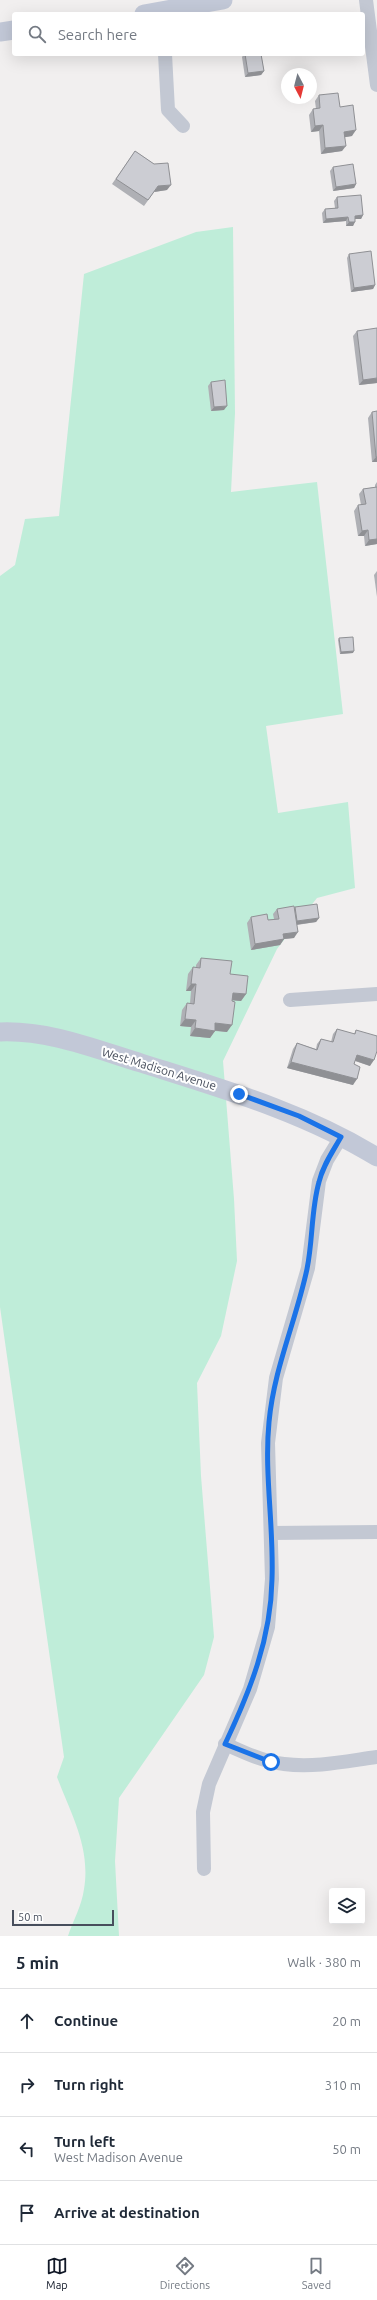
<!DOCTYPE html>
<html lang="en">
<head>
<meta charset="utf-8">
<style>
  body { margin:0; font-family:Ubuntu,sans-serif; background:#f6f6f7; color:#1f2937 }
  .controls { position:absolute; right:12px; bottom:12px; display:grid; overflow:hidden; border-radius:4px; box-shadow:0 4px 16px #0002 }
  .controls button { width:36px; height:36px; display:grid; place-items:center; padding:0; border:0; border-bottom:1px solid #e0e1e3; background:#fff; color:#1f2937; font:20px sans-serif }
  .compass { position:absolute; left:281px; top:68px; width:36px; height:36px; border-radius:50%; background:#fff; box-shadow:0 4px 16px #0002; rotate:173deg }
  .scale { position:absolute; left:12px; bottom:10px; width:102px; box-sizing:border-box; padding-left:4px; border:2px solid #474e5c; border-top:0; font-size:11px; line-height:14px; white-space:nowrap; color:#474e5c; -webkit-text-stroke:3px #fff; paint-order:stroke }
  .stop { position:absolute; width:12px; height:12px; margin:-9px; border:3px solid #1a73e8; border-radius:50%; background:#fff }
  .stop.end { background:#1a73e8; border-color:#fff; box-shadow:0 1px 4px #0008 }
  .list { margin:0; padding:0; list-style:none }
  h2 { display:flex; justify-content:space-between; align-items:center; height:52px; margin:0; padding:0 16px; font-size:17px }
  h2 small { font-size:13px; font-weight:400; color:#747a83 }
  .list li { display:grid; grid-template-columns:26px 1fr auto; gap:12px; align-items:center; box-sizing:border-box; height:64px; padding:0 16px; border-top:1px solid #e0e1e3 }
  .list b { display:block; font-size:15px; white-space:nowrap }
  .list p { margin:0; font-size:13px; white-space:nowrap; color:#747a83 }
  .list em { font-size:13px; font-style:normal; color:#747a83 }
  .icon { flex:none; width:22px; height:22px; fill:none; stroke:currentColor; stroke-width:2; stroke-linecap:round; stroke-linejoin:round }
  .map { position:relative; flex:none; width:377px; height:1936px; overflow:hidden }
  .search { position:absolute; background:#fff; box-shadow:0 4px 16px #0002; left:12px; right:12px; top:12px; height:44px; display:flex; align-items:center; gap:10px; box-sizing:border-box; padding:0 14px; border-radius:4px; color:#747a83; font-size:15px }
  .sheet { height:308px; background:#fff }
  nav { display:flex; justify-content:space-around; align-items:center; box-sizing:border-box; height:56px; border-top:1px solid #e0e1e3; background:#fff; font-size:11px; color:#747a83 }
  nav a { display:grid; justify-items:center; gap:2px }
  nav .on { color:#111827 }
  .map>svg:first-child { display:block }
  .green { fill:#bfedd9 }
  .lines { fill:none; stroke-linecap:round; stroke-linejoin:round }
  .street { stroke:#c3c8d3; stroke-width:14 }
  .secondary { stroke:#c2c8d7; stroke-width:19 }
  .wall { fill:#afb0b5 }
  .shaded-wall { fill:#8f9094 }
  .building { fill:#cccdd3; stroke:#8f9094 }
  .route { stroke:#1a73e8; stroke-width:5 }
  .labels { text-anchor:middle; stroke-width:4; stroke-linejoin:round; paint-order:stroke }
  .street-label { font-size:12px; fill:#474e5c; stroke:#fff }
</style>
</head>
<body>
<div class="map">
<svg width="377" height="1936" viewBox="0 0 377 1936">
  <rect width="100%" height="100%" fill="#f1efef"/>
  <path class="green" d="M233 227 235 413 231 492 317 482 343 714 266 726 278 813 348 802 355 888 317 898 277 949 223 1061 234 1199 237 1261 221 1336 197 1383 201 1476 214 1637 204 1675 119 1798 115 1861 119 1936H68C73 1921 82 1905 84 1889 91 1848 71 1814 57 1777L64 1757 0 1307V576L15 565 25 519 59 516 84 274 196 232Z"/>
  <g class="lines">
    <g class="street">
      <path d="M366 0 377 85"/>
      <path d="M165 54 168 110 183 126"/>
      <path d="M290 1000 377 994"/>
      <path d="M271 1533 377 1532"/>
      <path d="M225 1744C244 1752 263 1762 284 1764 315 1768 347 1761 377 1757"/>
      <path d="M204 1869 203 1812 209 1784 250 1689 268 1627 272 1579 268 1443 276 1378 308 1268 319 1181 327 1160 341 1137"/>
    </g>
    <g class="secondary">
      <path d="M144 14 223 0"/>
      <path d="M0 32 14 30"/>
      <path d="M0 1032C49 1030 95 1049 141 1063 223 1089 304 1112 377 1157"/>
    </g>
  </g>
  <g class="wall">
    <path d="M244 54H261L264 71 261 75 245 77 242 57Z"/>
    <path d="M319 95 340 107 352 136 345 137 342 151 321 154 319 131 311 132 309 115 313 109H316L315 101Z"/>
    <path d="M135 151 154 164 167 190 154 192 144 206 112 184Z"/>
    <path d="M333 167 356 184 354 188 333 191 330 171Z"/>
    <path d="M337 197 363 215 361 219H355L353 226H346V221L323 223 322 213 325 209 335 208 334 201Z"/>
    <path d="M349 254 375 285 373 289 351 292 347 258Z"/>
    <path d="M357 331 377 383 359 385 353 336Z"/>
    <path d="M211 382 224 410 211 411 208 386Z"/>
    <path d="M372 412 377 462H372L368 418Z"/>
    <path d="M377 482V544L365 546 364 536H358L354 511 358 505H361L359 494 363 489 375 487V485Z"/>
    <path d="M377 571V597L374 575Z"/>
    <path d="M339 638 353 653 340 654 338 640Z"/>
    <path d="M295 907 319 918 316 922 297 925 294 938 284 939 280 945 251 950 247 923 251 917 268 920 274 919 273 914 277 909 294 908Z"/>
    <path d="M201 958 230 974 246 994 241 1001 232 1000 227 1032 215 1031 210 1038 190 1036 191 1027 180 1026 182 1010 187 1003H190L191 991H186L188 974 193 967 196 968V965Z"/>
    <path d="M337 1029 354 1034 356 1030 370 1066 355 1061 354 1064 353 1085 287 1068 293 1049 297 1043 316 1049 317 1044 321 1039 331 1042 333 1034Z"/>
  </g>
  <g class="shaded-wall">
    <path d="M264 71 261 75 245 77 248 73Z"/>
    <path d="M323 125 319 131 311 132 315 126Z"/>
    <path d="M356 130 352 136 340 138 344 132Z"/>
    <path d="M346 146 342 151 321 154 325 148Z"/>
    <path d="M356 184 354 188 333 191 336 187Z"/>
    <path d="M171 185 167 190 154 192 158 186Z"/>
    <path d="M363 215 361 219H352L355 216Z"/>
    <path d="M348 217 346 221 323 223 326 219Z"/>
    <path d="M349 222H355L353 226H346Z"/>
    <path d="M375 285 373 289 351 292 354 288Z"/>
    <path d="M377 378V383L359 385 363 380Z"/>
    <path d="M227 406 224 410 211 411 214 407Z"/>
    <path d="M376 457H377V462H372Z"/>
    <path d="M368 530 364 536H358L362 531Z"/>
    <path d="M377 539V544L365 546 369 540Z"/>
    <path d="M354 651 353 653 340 654 341 652Z"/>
    <path d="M319 918 316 922 294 925 297 921Z"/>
    <path d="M298 932 294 938 284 939 280 945 251 950 255 944 283 934Z"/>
    <path d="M191 984H196L191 991H186Z"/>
    <path d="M233 993 246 994 241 1001 228 1000Z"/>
    <path d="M185 1019 196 1020 191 1027 180 1026Z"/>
    <path d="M215 1023 232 1025 227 1032 210 1030Z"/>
    <path d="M195 1028 215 1031 210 1038 190 1036Z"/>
    <path d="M357 1055 374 1060 370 1066 353 1060Z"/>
    <path d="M291 1062 357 1079 353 1085 287 1068Z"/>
  </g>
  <g class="building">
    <path d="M245 54H261L264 71 248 73Z"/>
    <path d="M338 93 340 107 353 105 356 130 344 132 346 146 325 148 323 125 315 126 313 109 320 108 319 95Z"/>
    <path d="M135 151 154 164 168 163 171 185 158 186 148 200 116 179Z"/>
    <path d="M353 164 356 184 336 187 333 167Z"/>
    <path d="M361 195 363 215 355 216V222H349L348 217 326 219 325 209 338 208 337 197Z"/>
    <path d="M371 251 375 285 354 288 349 254Z"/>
    <path d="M377 328V378L363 380 357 331Z"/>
    <path d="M225 380 227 406 214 407 211 382Z"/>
    <path d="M377 411V457H376L372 412Z"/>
    <path d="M377 487V539L369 540 368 530 362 531 358 505 366 504 363 489Z"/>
    <path d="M353 637 354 651 341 652 339 638Z"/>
    <path d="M317 904 319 918 297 921 295 907Z"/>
    <path d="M294 906 298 932 283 934 284 939 255 944 251 917 267 914 268 920 279 919 277 909Z"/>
    <path d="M201 958 232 961 230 974 248 976 246 994 233 993 232 1001 235 1002 232 1025 215 1023V1031L195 1028 196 1020 185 1019 187 1003 194 1004 196 984H191L193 967 200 968Z"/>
    <path d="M337 1029 355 1034 356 1030 377 1036V1051L374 1060 357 1055 354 1064 360 1067 357 1079 291 1062 297 1043 317 1050 321 1039 333 1042Z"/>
  </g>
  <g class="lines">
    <path class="route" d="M239 1094 299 1116 341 1137C333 1151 323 1165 319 1182 311 1210 313 1240 307 1269 296 1321 274 1368 269 1422 264 1474 274 1526 272 1579 271 1639 250 1691 225 1744L271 1762"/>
  </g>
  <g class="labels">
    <g class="street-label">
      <text transform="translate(159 1069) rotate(17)" y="4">West Madison Avenue</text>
    </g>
  </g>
</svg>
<div class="controls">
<button><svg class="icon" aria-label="layers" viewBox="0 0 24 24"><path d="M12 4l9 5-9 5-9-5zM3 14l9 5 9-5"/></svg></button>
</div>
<svg class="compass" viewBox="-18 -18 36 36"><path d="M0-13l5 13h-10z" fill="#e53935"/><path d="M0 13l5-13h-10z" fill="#747a83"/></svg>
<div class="scale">50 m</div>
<div class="stop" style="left:271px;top:1762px"></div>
<div class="stop end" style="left:239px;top:1094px"></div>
<div class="search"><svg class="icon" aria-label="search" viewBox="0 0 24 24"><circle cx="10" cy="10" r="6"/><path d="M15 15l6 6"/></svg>Search here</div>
</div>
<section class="sheet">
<h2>5 min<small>Walk · 380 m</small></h2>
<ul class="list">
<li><svg class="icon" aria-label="ahead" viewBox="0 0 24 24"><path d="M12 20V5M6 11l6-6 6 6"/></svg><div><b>Continue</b></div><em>20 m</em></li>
<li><svg class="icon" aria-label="right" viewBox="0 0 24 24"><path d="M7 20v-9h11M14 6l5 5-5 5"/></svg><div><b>Turn right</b></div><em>310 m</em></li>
<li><svg class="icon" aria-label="left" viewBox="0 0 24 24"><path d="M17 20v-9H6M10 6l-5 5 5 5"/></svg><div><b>Turn left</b><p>West Madison Avenue</p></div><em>50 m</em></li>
<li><svg class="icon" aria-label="arrive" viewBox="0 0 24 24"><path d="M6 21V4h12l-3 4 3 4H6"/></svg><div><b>Arrive at destination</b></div></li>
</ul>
</section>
<nav>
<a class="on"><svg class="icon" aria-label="map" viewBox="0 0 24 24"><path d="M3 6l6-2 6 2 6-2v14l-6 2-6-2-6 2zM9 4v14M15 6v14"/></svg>Map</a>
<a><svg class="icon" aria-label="directions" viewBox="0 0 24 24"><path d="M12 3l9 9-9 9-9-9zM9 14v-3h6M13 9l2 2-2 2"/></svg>Directions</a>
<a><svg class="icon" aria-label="saved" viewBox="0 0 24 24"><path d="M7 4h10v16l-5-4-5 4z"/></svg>Saved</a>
</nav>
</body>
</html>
